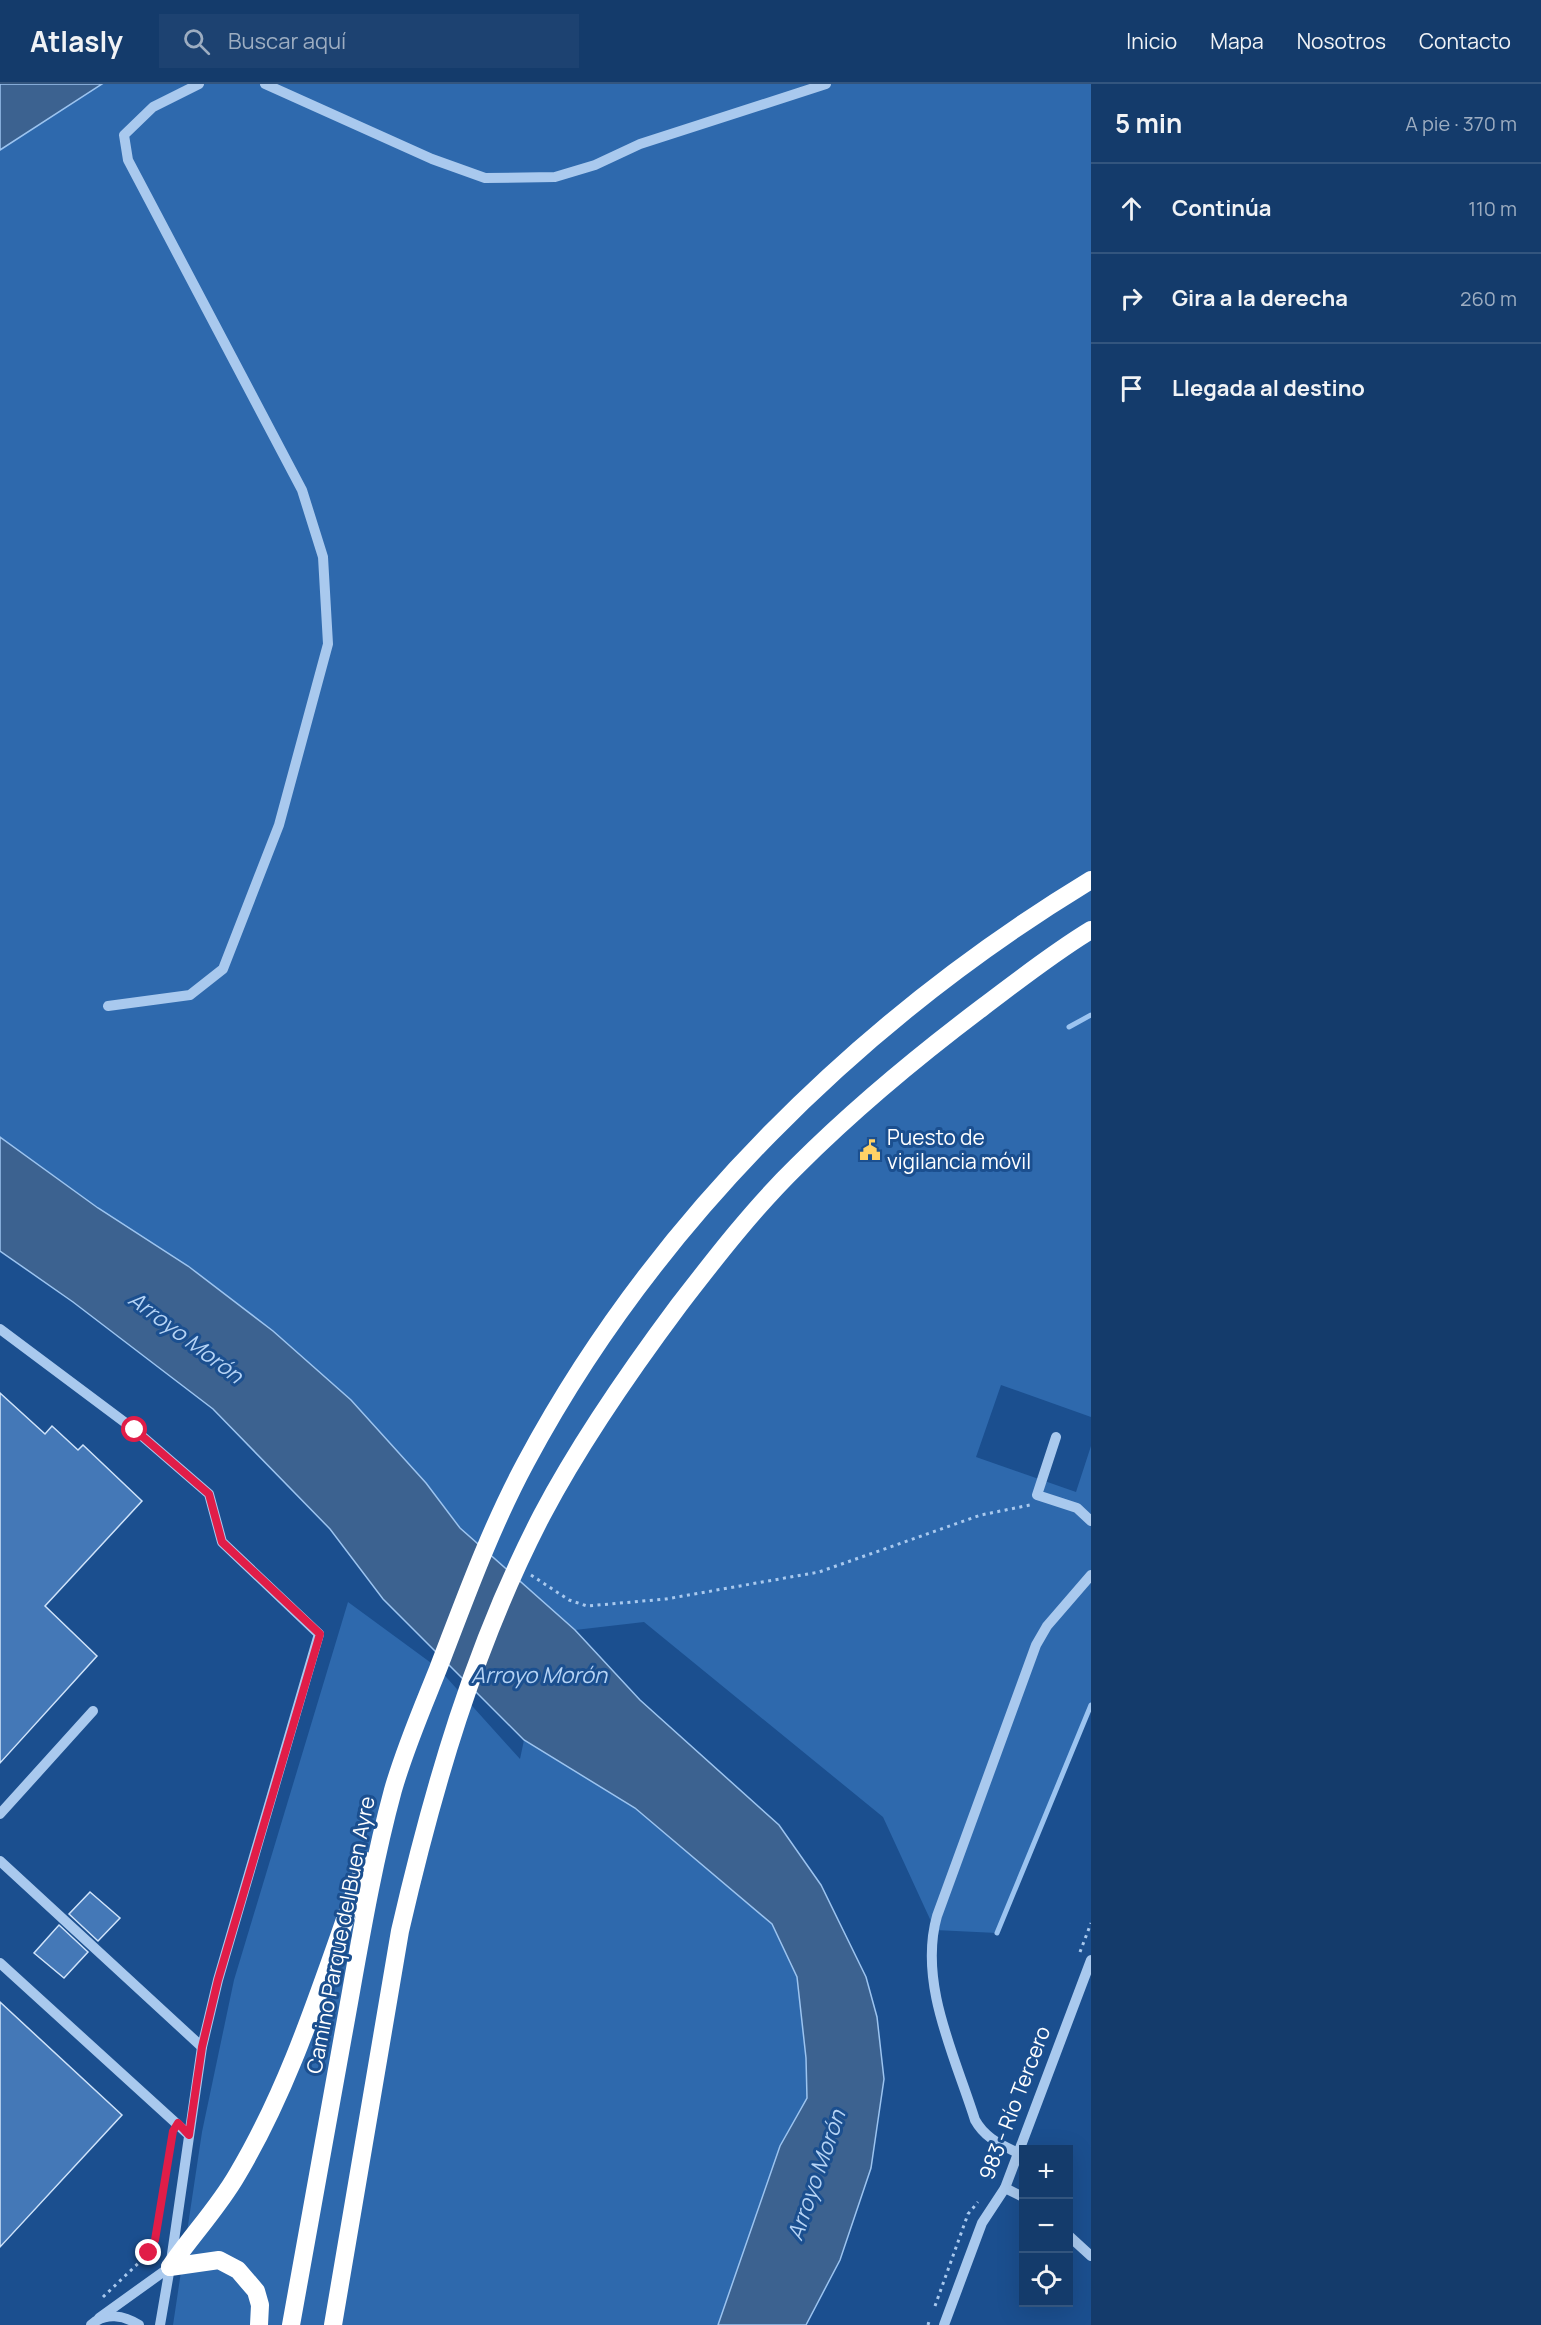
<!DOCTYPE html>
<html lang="es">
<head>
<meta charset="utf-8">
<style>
  body { margin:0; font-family:Manrope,sans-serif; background:#1d4271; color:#f1f3f6 }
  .controls { position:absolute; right:18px; bottom:18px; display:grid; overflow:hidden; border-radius:0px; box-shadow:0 6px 24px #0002 }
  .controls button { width:54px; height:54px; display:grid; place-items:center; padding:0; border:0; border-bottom:2px solid #33557e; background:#143b6b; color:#f1f3f6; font:30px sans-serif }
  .stop { position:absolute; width:18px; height:18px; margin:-14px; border:4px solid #e11d48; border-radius:50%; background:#fff }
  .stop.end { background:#e11d48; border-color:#fff; box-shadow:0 2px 6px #0008 }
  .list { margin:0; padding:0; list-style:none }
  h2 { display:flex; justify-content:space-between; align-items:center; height:78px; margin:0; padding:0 24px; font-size:26px }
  h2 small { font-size:20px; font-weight:400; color:#9dadc1 }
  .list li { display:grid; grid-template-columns:39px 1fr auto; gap:18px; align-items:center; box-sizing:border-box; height:90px; padding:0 24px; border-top:2px solid #33557e }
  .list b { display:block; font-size:22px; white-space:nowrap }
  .list em { font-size:20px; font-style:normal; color:#9dadc1 }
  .icon { flex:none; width:33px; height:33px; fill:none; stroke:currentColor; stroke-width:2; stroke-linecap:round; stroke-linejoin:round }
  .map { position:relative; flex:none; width:1091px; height:2241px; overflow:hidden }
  header { display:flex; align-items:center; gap:36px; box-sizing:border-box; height:84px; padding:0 30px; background:#143b6b; border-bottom:2px solid #33557e }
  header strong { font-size:28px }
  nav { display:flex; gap:33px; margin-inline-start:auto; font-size:21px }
  .search { width:420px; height:54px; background:#1d4271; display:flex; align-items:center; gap:15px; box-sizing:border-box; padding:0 21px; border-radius:0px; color:#9dadc1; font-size:22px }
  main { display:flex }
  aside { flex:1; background:#143b6b }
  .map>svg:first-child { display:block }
  .green { fill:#2e69ad }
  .water { fill:#3c6290; stroke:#9cc4f0; stroke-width:1.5 }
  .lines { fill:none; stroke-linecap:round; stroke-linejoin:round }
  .stream { stroke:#9cc4f0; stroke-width:5 }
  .building { fill:#4478b7; stroke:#cfe3fa; stroke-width:1.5 }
  .path { stroke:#a9c9ee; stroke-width:3; stroke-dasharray:3 4.5; stroke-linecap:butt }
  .minor { stroke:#a9c9ee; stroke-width:10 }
  .highway { stroke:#fff; stroke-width:18 }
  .route { stroke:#e11d48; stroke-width:8 }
  .labels { text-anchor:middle; stroke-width:6; stroke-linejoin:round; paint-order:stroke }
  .poi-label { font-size:21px; fill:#fff; stroke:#1b4f8f; text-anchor:start }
  .street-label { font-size:21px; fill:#fff; stroke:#1b4f8f }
  .water-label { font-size:22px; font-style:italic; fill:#b5d3f5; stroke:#1b4f8f }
</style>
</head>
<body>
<header>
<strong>Atlasly</strong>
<div class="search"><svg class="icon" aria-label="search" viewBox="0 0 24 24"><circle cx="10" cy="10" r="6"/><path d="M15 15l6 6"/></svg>Buscar aquí</div>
<nav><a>Inicio</a><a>Mapa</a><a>Nosotros</a><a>Contacto</a></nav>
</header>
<main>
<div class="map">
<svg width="1091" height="2241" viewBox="0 0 1091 2241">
  <rect width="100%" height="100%" fill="#1b4f8f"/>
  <g class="green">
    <path d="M102 0H1091V1333L1001 1301 976 1373 1076 1408 1091 1362V1621L997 1849 935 1846 883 1733 644 1538 575 1546 460 1444 426 1399 351 1316 273 1247 188 1182 98 1124 0 1053V66Z"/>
    <path d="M348 1518 438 1584 520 1675 524 1656 635 1724 713 1788 772 1840 797 1893 806 1974 807 2014 780 2062 718 2241H173L202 2048 234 1896Z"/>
  </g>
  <g class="water">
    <path d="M0 0H102L0 66Z"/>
    <path d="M0 1053 98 1124 188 1182 273 1247 351 1316 426 1399 460 1444 575 1546 640 1616 779 1741 821 1801 866 1893 877 1933 884 1995 871 2084 840 2176 806 2241H718L780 2062 807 2014 806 1974 797 1893 772 1840 635 1724 524 1656 383 1515 330 1445 213 1325 73 1218 0 1167Z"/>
  </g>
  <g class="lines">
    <g class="stream">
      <path d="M1069 943 1091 931"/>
      <path d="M997 1849 1091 1621"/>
    </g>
  </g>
  <g class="building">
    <path d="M0 1309 45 1350 52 1342 78 1366 83 1361 142 1417 45 1522 97 1572 0 1679Z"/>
    <path d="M90 1808 120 1834 98 1857 69 1830Z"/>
    <path d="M59 1841 88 1868 64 1894 34 1869Z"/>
    <path d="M0 1918 122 2031 0 2163Z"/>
  </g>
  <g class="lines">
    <g class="path">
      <path d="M531 1491 569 1516 587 1522 666 1515 819 1488 981 1431 1030 1421"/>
      <path d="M1080 1868 1091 1839"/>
      <path d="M103 2213 149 2169 155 2156 172 2053"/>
      <path d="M935 2222 968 2130 978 2118"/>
      <path d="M928 2241 930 2234"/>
    </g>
    <g class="minor">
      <path d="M265 0 432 75 485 94 555 93 595 81 640 60 826 0"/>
      <path d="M108 922 190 911 223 885 279 741 328 560 323 473 302 406 128 76 124 51 153 23 199 0"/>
      <path d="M0 1245 135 1346 209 1410 222 1458 319 1550 218 1896 202 1963 171 2177"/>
      <path d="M1056 1353 1037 1411 1077 1424 1091 1437"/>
      <path d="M0 1730 93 1627"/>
      <path d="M0 1777 202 1963"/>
      <path d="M0 1879 189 2051"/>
      <path d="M1018 2069C1000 2060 985 2054 975 2036 955 1972 918 1899 937 1832L1036 1561 1047 1542 1091 1491"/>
      <path d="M1005 2104 1023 2113"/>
      <path d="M1068 2151 1091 2172"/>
      <path d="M99 2234 170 2183 160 2241"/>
      <path d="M91 2241C105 2228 124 2231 139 2241"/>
      <path d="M944 2241 982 2139 1005 2104 1091 1876"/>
    </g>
    <g class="highway">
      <path d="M170 2183C191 2152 218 2124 237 2091 295 1994 327 1882 366 1777"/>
      <path d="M170 2183 219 2176 238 2186 256 2207 260 2221 259 2241"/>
      <path d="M291 2241C308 2144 326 2048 343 1952 358 1870 371 1787 393 1706 405 1664 422 1625 438 1585 465 1515 490 1445 526 1378 654 1139 860 936 1091 796"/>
      <path d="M333 2241 400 1847C433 1704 474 1562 542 1431 581 1357 629 1288 679 1221 716 1173 754 1124 797 1082 855 1024 918 972 983 923 1019 896 1053 869 1091 846"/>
    </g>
  </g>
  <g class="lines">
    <path class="route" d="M135 1346 209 1410 222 1458 320 1550 218 1896 202 1963 189 2051 178 2039 173 2047 155 2156 149 2169"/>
  </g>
  <defs>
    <symbol id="civic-bare" viewBox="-9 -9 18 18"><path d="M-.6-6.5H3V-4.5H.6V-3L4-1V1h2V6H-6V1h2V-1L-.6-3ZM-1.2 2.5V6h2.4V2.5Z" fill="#ffd166" stroke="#1b4f8f" stroke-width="2.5" paint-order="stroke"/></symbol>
  </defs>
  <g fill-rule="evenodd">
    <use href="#civic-bare" x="855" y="1051" width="30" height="30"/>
  </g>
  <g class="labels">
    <g class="poi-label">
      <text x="887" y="1061">Puesto de<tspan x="887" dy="24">vigilancia móvil</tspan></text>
    </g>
    <g class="street-label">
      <text transform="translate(341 1851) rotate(-79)" y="7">Camino Parque del Buen Ayre</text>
      <text transform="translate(1015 2019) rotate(-69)" y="7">983 - Río Tercero</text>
    </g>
    <g class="water-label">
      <text transform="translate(186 1253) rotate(37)" y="8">Arroyo Morón</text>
      <text x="539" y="1599">Arroyo Morón</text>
      <text transform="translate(816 2091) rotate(-71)" y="8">Arroyo Morón</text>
    </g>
  </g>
</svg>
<div class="controls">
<button>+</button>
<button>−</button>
<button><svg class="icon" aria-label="locate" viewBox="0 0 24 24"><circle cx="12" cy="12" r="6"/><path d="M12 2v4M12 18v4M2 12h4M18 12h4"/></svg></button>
</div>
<div class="stop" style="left:135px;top:1346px"></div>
<div class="stop end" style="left:149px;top:2169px"></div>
</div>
<aside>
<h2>5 min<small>A pie · 370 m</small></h2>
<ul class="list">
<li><svg class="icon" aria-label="ahead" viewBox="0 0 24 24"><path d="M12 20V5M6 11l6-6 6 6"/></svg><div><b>Continúa</b></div><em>110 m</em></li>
<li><svg class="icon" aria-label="right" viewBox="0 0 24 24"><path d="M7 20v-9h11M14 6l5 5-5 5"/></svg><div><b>Gira a la derecha</b></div><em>260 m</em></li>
<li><svg class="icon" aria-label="arrive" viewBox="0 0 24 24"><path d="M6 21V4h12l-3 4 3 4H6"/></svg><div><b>Llegada al destino</b></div></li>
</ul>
</aside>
</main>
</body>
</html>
